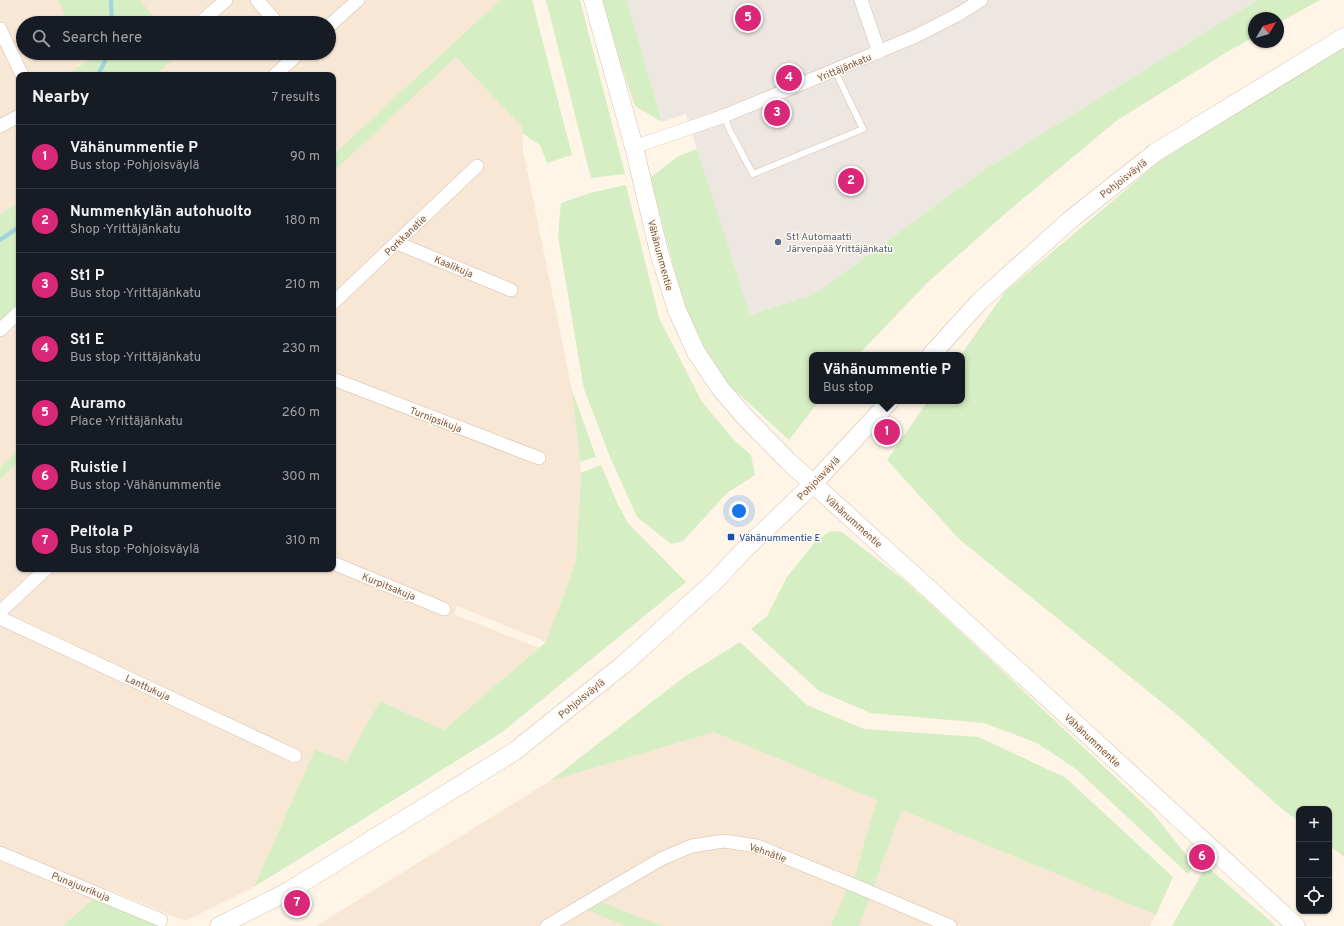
<!DOCTYPE html>
<html lang="en">
<head>
<meta charset="utf-8">
<style>
  body { margin:0; font-family:Overpass,sans-serif; background:#242831; color:#f1f3f6 }
  .controls { position:absolute; right:12px; bottom:12px; display:grid; overflow:hidden; border-radius:8px; box-shadow:0 1px 3px #0004 }
  .controls button { width:36px; height:36px; display:grid; place-items:center; padding:0; border:0; border-bottom:1px solid #363941; background:#171b24; color:#f1f3f6; font:20px sans-serif }
  .compass { position:absolute; left:1248px; top:12px; width:36px; height:36px; border-radius:50%; background:#171b24; box-shadow:0 1px 3px #0004; rotate:52deg }
  .you { position:absolute; left:739px; top:511px; width:14px; height:14px; margin:-10px; border:3px solid #fff; border-radius:50%; background:#1a73e8; box-shadow:0 0 0 6px #1a73e833 }
  .badge { display:grid; place-items:center; width:26px; height:26px; border-radius:50%; background:#db2777; color:#fff; font-size:13px; font-weight:700 }
  .pin { position:absolute; translate:-50% -50%; border:2px solid #fff; box-shadow:0 1px 4px #0006 }
  .popup { position:absolute; left:809px; top:352px; width:156px; height:52px; box-sizing:border-box; display:grid; place-content:center; border-radius:8px; background:#171b24; filter:drop-shadow(0 1px 3px #0005); font-size:13px; white-space:nowrap; color:#9ea1a6 }
  .popup b { font-size:15px; color:#f1f3f6 }
  .popup::after { content:''; position:absolute; left:50%; top:100%; margin-left:-8px; border:8px solid transparent; border-top-color:#171b24 }
  .list { margin:0; padding:0; list-style:none }
  h2 { display:flex; justify-content:space-between; align-items:center; height:52px; margin:0; padding:0 16px; font-size:17px }
  h2 small { font-size:13px; font-weight:400; color:#9ea1a6 }
  .list li { display:grid; grid-template-columns:26px 1fr auto; gap:12px; align-items:center; box-sizing:border-box; height:64px; padding:0 16px; border-top:1px solid #363941 }
  .list b { display:block; font-size:15px; white-space:nowrap }
  .list p { margin:0; font-size:13px; white-space:nowrap; color:#9ea1a6 }
  .list em { font-size:13px; font-style:normal; color:#9ea1a6 }
  .icon { flex:none; width:22px; height:22px; fill:none; stroke:currentColor; stroke-width:2; stroke-linecap:round; stroke-linejoin:round }
  .map { position:relative; flex:none; width:1344px; height:926px; overflow:hidden }
  .search { position:absolute; background:#171b24; box-shadow:0 1px 3px #0004; left:16px; top:16px; width:320px; height:44px; display:flex; align-items:center; gap:10px; box-sizing:border-box; padding:0 14px; border-radius:22px; color:#9ea1a6; font-size:15px }
  .panel { position:absolute; background:#171b24; box-shadow:0 1px 3px #0004; left:16px; top:72px; width:320px; height:500px; border-radius:8px }
  .map>svg:first-child { display:block }
  .residential { fill:#f7e7d4; fill-rule:evenodd }
  .industrial { fill:#eee7e1 }
  .green { fill:#d5eec3 }
  .lines { fill:none; stroke-linecap:round; stroke-linejoin:round }
  .stream { stroke:#9ed4dd; stroke-width:4 }
  .lane-casing { stroke:#d4beae; stroke-width:7 }
  .street-casing { stroke:#d4beae; stroke-width:14 }
  .secondary-casing { stroke:#d8beaa; stroke-width:19 }
  .lane { stroke:#fff; stroke-width:6 }
  .street { stroke:#fff; stroke-width:13 }
  .secondary { stroke:#fff; stroke-width:18 }
  .service-dot { fill:#5c6f8a; stroke:#fff9ef; stroke-width:1.5 }
  .transit-dot { fill:#1a4fb4; stroke:#fff9ef; stroke-width:1.5 }
  .labels { text-anchor:middle; stroke-width:3; stroke-linejoin:round; paint-order:stroke }
  .street-label { font-size:10px; fill:#7b5a48; stroke:#fff9ef }
  .service-label { font-size:10px; fill:#4e5e75; stroke:#fff9ef; text-anchor:start }
  .transit-label { font-size:10px; fill:#164399; stroke:#fff9ef; text-anchor:start }
</style>
</head>
<body>
<div class="map">
<svg width="1344" height="926" viewBox="0 0 1344 926">
  <rect width="100%" height="100%" fill="#fef5e7"/>
  <g class="residential">
    <path d="M0 0H500L333 155V75H19V449L0 467ZM23 23H329V53H23Z"/>
    <path d="M456 57 522 127 523 150 572 390 581 473 576 562 546 642 457 606 454 614 539 648 444 730 380 701 346 763 315 749 254 887 185 921 105 888 63 926H0V479L19 461V569H333V172Z"/>
    <path d="M714 732 878 800 853 881 872 890 902 810 1156 915 1150 926H316L550 781Z"/>
  </g>
  <path class="industrial" d="M627 0H1257L984 170 815 294 749 315 686 114 662 122Z"/>
  <g class="green">
    <path d="M58 0H140L158 23H69Z"/>
    <path d="M500 0H532L572 155 547 163 540 145 522 133V127L456 57 333 172V155Z"/>
    <path d="M546 0H580L625 174 591 178Z"/>
    <path d="M599 0H627L662 122 635 106Z"/>
    <path d="M1257 0H1320L1278 23V18H1254V37L1227 52 1116 121 1007 212 927 283 858 355H812V401H819L789 440 729 385 689 324 650 178 677 157 697 149 750 315 815 294 984 170Z"/>
    <path d="M1344 47V857L1329 845V809H1299V822L1275 803 1185 721 960 540 887 460 928 401H962V355H961L1005 292 1160 161 1319 58Z"/>
    <path d="M84 53H180L155 75H67L88 61Z"/>
    <path d="M626 185 659 318 702 402 734 440 751 455 755 475 727 493 683 541 671 544 637 517 610 457 584 389 558 236 561 203 590 193Z"/>
    <path d="M19 203V306L0 324V214Z"/>
    <path d="M572 390 596 457 580 462Z"/>
    <path d="M19 449V461L0 479V467Z"/>
    <path d="M601 465 618 505 628 523 686 582 501 733 254 887 315 749 346 762 380 701 444 730 546 642 576 562 581 473Z"/>
    <path d="M830 531 842 532 905 581 962 633 1153 813 1194 865 1188 874 1076 769 1037 743 984 723 871 713 819 691 751 629 767 616 787 577 815 542Z"/>
    <path d="M740 642 807 705 864 729 979 737 1066 778 1173 877 1156 915 902 810 872 890 853 882 877 800 714 732 550 781 684 677Z"/>
    <path d="M1206 866 1276 926H1172Z"/>
    <path d="M849 886 871 894 859 926H831Z"/>
    <path d="M94 898 159 926H63Z"/>
    <path d="M601 902 662 926H626L585 909Z"/>
  </g>
  <g class="lines">
    <g class="stream">
      <path d="M111 0 112 23"/>
      <path d="M98 75 109 53"/>
      <path d="M0 240 19 227"/>
    </g>
    <defs>
      <path id="lane" d="M724 116 730 131 753 174 863 129 835 71"/>
      <g id="street">
        <path d="M257 0 277 23"/>
        <path d="M861 0 879 52"/>
        <path d="M201 22 226 0"/>
        <path d="M329 26 358 0"/>
        <path d="M0 29 22 75"/>
        <path d="M275 75 299 53"/>
        <path d="M0 126 19 116"/>
        <path d="M634 147 724 116 916 36 959 14 981 0"/>
        <path d="M397 243 511 290"/>
        <path d="M333 303 477 166"/>
        <path d="M0 330 19 312"/>
        <path d="M333 379 539 458"/>
        <path d="M333 563 444 609"/>
        <path d="M0 612 46 569"/>
        <path d="M0 618 295 756"/>
        <path d="M0 853 161 920"/>
        <path d="M547 926 661 859 692 846 724 841 757 846 856 886 950 926"/>
      </g>
      <g id="secondary">
        <path d="M593 0 634 147 660 256 677 310 696 352 720 388 744 416 789 462 928 588 1296 926"/>
        <path d="M931 355 979 302 1070 220 1156 152 1344 37"/>
        <path d="M219 926 289 891 515 751 624 664 679 614 715 581 744 550 813 484 890 401"/>
      </g>
    </defs>
    <use href="#lane" class="lane-casing"/>
    <use href="#street" class="street-casing"/>
    <use href="#secondary" class="secondary-casing"/>
    <use href="#lane" class="lane"/>
    <use href="#street" class="street"/>
    <use href="#secondary" class="secondary"/>
  </g>
  <circle class="service-dot" cx="778" cy="242" r="4"/>
  <rect class="transit-dot" x="727" y="533" width="8" height="8" rx="2"/>
  <g class="labels">
    <g class="street-label">
      <text transform="translate(844 67) rotate(-23)" y="4">Yrittäjänkatu</text>
      <text transform="translate(1123 178) rotate(-38)" y="4">Pohjoisväylä</text>
      <text transform="translate(405 235) rotate(-44)" y="4">Porkkanatie</text>
      <text transform="translate(661 255) rotate(75)" y="4">Vähänummentie</text>
      <text transform="translate(454 266) rotate(23)" y="4">Kaalikuja</text>
      <text transform="translate(436 419) rotate(21)" y="4">Turnipsikuja</text>
      <text transform="translate(818 478) rotate(-46)" y="4">Pohjoisväylä</text>
      <text transform="translate(854 521) rotate(42)" y="4">Vähänummentie</text>
      <text transform="translate(389 586) rotate(22)" y="4">Kurpitsakuja</text>
      <text transform="translate(148 687) rotate(25)" y="4">Lanttukuja</text>
      <text transform="translate(581 698) rotate(-39)" y="4">Pohjoisväylä</text>
      <text transform="translate(1093 740) rotate(43)" y="4">Vähänummentie</text>
      <text transform="translate(768 852) rotate(19)" y="4">Vehnätie</text>
      <text transform="translate(81 886) rotate(22)" y="4">Punajuurikuja</text>
    </g>
    <g class="service-label">
      <text x="786" y="240">St1 Automaatti<tspan x="786" dy="12">Järvenpää Yrittäjänkatu</tspan></text>
    </g>
    <g class="transit-label">
      <text x="739" y="541">Vähänummentie E</text>
    </g>
  </g>
</svg>
<div class="controls">
<button>+</button>
<button>−</button>
<button><svg class="icon" aria-label="locate" viewBox="0 0 24 24"><circle cx="12" cy="12" r="6"/><path d="M12 2v4M12 18v4M2 12h4M18 12h4"/></svg></button>
</div>
<svg class="compass" viewBox="-18 -18 36 36"><path d="M0-13l5 13h-10z" fill="#e53935"/><path d="M0 13l5-13h-10z" fill="#9ea1a6"/></svg>
<div class="you"></div>
<div class="pin badge" style="left:887px;top:432px">1</div>
<div class="popup"><b>Vähänummentie P</b>Bus stop</div>
<div class="pin badge" style="left:851px;top:181px">2</div>
<div class="pin badge" style="left:777px;top:113px">3</div>
<div class="pin badge" style="left:789px;top:78px">4</div>
<div class="pin badge" style="left:748px;top:18px">5</div>
<div class="pin badge" style="left:1202px;top:857px">6</div>
<div class="pin badge" style="left:297px;top:903px">7</div>
<div class="search"><svg class="icon" aria-label="search" viewBox="0 0 24 24"><circle cx="10" cy="10" r="6"/><path d="M15 15l6 6"/></svg>Search here</div>
<section class="panel">
<h2>Nearby<small>7 results</small></h2>
<ul class="list">
<li><span class="badge">1</span><div><b>Vähänummentie P</b><p>Bus stop · Pohjoisväylä</p></div><em>90 m</em></li>
<li><span class="badge">2</span><div><b>Nummenkylän autohuolto</b><p>Shop · Yrittäjänkatu</p></div><em>180 m</em></li>
<li><span class="badge">3</span><div><b>St1 P</b><p>Bus stop · Yrittäjänkatu</p></div><em>210 m</em></li>
<li><span class="badge">4</span><div><b>St1 E</b><p>Bus stop · Yrittäjänkatu</p></div><em>230 m</em></li>
<li><span class="badge">5</span><div><b>Auramo</b><p>Place · Yrittäjänkatu</p></div><em>260 m</em></li>
<li><span class="badge">6</span><div><b>Ruistie I</b><p>Bus stop · Vähänummentie</p></div><em>300 m</em></li>
<li><span class="badge">7</span><div><b>Peltola P</b><p>Bus stop · Pohjoisväylä</p></div><em>310 m</em></li>
</ul>
</section>
</div>
</body>
</html>
